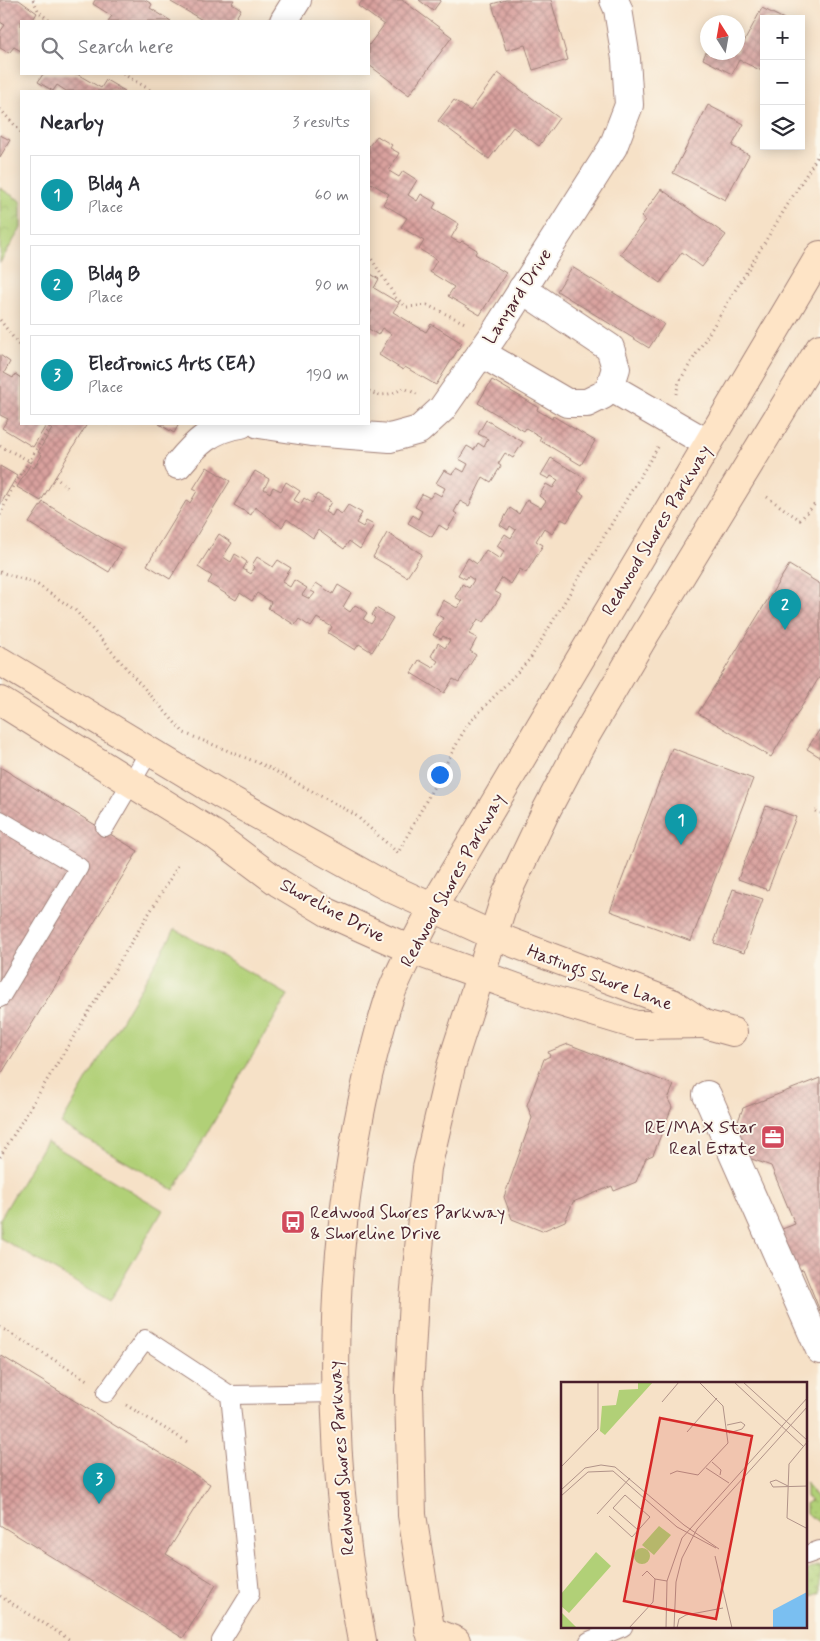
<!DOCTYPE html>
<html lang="en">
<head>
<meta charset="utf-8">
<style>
  body { margin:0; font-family:Mynerve,sans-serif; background:#f2f2f3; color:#2b2b33 }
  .controls { position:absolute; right:15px; top:15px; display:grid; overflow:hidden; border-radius:0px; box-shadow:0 2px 12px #0003 }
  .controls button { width:45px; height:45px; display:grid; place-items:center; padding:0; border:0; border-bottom:1px solid #e1e1e2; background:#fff; color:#2b2b33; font:25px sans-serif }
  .compass { position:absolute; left:700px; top:15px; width:45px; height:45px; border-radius:50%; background:#fff; box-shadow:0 2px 12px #0003; rotate:349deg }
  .you { position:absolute; left:439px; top:774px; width:18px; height:18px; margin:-12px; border:4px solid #fff; border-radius:50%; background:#1a73e8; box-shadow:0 0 0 8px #1a73e833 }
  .badge { display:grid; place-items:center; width:32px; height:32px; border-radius:50%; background:#0f766e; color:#fff; font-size:16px; font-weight:700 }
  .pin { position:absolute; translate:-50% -41px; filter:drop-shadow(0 1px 2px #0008) }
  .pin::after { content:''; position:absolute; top:26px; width:18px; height:15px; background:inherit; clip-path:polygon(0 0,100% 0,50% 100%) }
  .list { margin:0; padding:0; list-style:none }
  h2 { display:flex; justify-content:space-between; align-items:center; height:65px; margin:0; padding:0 20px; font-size:21px }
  h2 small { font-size:16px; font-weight:400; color:#7c7c81 }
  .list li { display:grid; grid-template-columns:32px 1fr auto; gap:15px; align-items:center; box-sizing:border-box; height:80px; margin:0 10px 10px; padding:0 10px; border:1px solid #e1e1e2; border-radius:0px }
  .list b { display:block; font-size:19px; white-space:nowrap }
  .list p { margin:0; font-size:16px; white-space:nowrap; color:#7c7c81 }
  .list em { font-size:16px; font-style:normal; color:#7c7c81 }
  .icon { flex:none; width:28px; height:28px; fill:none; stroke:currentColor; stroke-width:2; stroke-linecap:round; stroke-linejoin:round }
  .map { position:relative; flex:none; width:820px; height:1641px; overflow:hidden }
  .search { position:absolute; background:#fff; box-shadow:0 2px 12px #0003; left:20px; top:20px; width:350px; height:55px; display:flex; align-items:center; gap:12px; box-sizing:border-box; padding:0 18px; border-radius:0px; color:#7c7c81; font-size:19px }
  .panel { position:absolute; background:#fff; box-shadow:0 2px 12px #0003; left:20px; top:90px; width:350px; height:335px; border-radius:0px }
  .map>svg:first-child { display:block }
  .grass { fill:url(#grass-dots); stroke:#7e7851 }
  .park { fill:url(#park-crowns); stroke:#7e7851 }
  .pitch { fill:#b1d077; stroke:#7e7851 }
  .building { fill:url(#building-cross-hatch) }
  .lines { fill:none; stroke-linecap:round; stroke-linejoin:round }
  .lane-casing { stroke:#a08079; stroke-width:20 }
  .street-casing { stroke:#a08079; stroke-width:30 }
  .secondary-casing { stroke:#a08079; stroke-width:30 }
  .path { stroke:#a08079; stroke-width:3; stroke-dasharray:1 4; stroke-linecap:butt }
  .lane { stroke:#fff; stroke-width:18 }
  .street { stroke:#fff; stroke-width:28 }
  .secondary { stroke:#fee4c6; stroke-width:28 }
  .labels { text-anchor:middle; stroke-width:4; stroke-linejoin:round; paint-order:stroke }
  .street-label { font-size:18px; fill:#4a1f2b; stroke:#fbf7ec }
  .poi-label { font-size:18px; fill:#4a1f2b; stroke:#fbf7ec; text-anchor:end }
  .inset-road { fill:none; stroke:#b19389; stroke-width:1 }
  .view { fill:#d62828; fill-opacity:0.15; stroke:#d62828; stroke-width:2.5 }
  .inset-edge { fill:none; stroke:#4a1f2b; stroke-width:2.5 }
</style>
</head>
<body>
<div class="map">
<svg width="820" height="1641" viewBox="0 0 820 1641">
  <defs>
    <pattern id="grass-dots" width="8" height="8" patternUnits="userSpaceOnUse" patternTransform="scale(1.25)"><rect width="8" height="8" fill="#b1d077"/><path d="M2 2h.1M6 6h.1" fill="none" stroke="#9ab267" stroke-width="1.8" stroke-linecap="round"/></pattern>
    <pattern id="park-crowns" width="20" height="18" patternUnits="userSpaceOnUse" patternTransform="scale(1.25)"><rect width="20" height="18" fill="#b1d077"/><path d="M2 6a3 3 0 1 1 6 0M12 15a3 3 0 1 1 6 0" fill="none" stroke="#9ab267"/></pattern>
    <pattern id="building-cross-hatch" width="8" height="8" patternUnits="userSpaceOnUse" patternTransform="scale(1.25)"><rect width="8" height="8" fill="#d9a19e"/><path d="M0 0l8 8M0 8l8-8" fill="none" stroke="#b28381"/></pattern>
  </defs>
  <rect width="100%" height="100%" fill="#fbf7ec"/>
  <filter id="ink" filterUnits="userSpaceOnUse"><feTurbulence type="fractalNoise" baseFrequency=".02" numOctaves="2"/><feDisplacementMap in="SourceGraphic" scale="10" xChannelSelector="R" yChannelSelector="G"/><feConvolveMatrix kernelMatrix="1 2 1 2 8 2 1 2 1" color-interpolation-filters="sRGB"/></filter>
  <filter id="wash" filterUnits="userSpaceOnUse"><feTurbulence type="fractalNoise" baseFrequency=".0096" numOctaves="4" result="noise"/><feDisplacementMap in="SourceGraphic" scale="20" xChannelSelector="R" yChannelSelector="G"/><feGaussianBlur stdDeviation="1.12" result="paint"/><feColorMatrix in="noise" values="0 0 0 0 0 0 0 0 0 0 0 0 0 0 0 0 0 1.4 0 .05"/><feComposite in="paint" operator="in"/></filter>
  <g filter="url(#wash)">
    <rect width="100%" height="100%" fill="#f6e1c7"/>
    <g class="grass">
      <path d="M806 1482 820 1503V1523L806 1513V1503L811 1501 806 1497Z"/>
      <path d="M820 1565V1593L806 1598V1571Z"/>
    </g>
    <path class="park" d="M0 188 21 201V228L0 263Z"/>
    <g class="pitch">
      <path d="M175 929 288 995 174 1190 61 1124Z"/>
      <path d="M46 1141 163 1210 109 1302 0 1238V1219Z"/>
    </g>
    <g id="blocks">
      <g class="building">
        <path d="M0 0H19L37 13 32 21H21V51L14 47 9 53 0 48V32L5 25 0 22Z"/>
        <path d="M95 0H145L152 4 150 8 171 21H108L112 16 93 4Z"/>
        <path d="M172 0H234L232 3 241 9 234 21H204L171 2Z"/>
        <path d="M363 0H402L452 37 409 95 369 65V45L384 25 358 6Z"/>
        <path d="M419 0H441L433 11Z"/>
        <path d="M506 0H551L568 60 533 70 525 45 506 50 492 4Z"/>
        <path d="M762 8 784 19H764V72L739 60 732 74 703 59 706 52H738V38L744 42Z"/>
        <path d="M498 73 559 118 539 146 513 127 489 159 438 121 454 100 470 111Z"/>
        <path d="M43 74H77L101 88 106 80 125 91H66L57 85 53 91 38 82Z"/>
        <path d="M708 105 744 124 732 146 749 155 725 200 673 173Z"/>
        <path d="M0 135 10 140 0 157Z"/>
        <path d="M377 136 392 145 390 148 399 153 389 171 399 177 403 171 417 180 408 195 417 201 421 194 436 203 433 208 459 224 451 238 460 243 462 241 477 250 475 254 506 273 480 315 448 296 454 287 430 272 437 260 419 249 424 241 401 227 407 218 383 204 389 194 369 182V146Z"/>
        <path d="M661 189 726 235 702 267 682 252 660 283 620 254 645 220 641 217Z"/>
        <path d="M572 267 664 324 649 348 557 291Z"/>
        <path d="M369 273 379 279 374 288 399 303 393 312 426 332 431 324 462 343 436 385 405 367 403 370 379 355 391 334 382 328 378 335 369 329V317L372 311 369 309Z"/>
        <path d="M0 355 10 362 4 373 13 378 15 374 21 378V424H47L33 447 2 428 8 419 0 415Z"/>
        <path d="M492 380 538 407 537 410 552 419 553 416 595 441 581 465 539 440 541 437 526 428 524 431 478 403Z"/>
        <path d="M486 420 523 442 513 458 505 453 498 464 501 466 491 482 483 477 469 506 460 501 454 512 457 514 447 530 439 525 432 537 408 523 413 515 418 519 422 511 415 507 422 494 430 498 434 492 441 496 445 488 436 483 444 470 452 474 457 468 464 472 468 464 459 459 467 446 474 450 478 443 484 447 488 439 478 434Z"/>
        <path d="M55 424H87L41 501 17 487 30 465 34 468 42 455 38 452Z"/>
        <path d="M159 424H179L174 433Z"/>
        <path d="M551 458 585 478 578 491 584 495 567 522 561 519 552 534 544 528 536 541 543 545 526 573 520 569 511 584 502 578 494 591 501 595 484 622 478 619 469 634 477 638 470 651 476 655 459 682 453 679 444 693 411 673 419 660 433 668 438 661 431 656 435 649 438 643 445 648 450 640 443 636 441 639 433 635 443 618 436 614 443 600 457 608 462 601 455 597 460 589 462 584 469 588 474 580 468 576 466 579 458 575 468 558 477 564 486 550 500 559 504 551 497 546 505 534 511 538 516 530 510 526 508 530 500 525 510 508 519 514 527 500 541 508 546 501 539 496 546 484 553 488 558 480 551 476 549 479 541 475Z"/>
        <path d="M0 466 17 476 0 505Z"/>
        <path d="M207 467 230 481 170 579 147 565 186 501 190 503 197 491 193 489Z"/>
        <path d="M255 471 269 479 264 489 270 493 273 487 281 491 286 482 300 491 294 500 301 504 304 498 312 503 317 494 331 502 325 512 332 516 335 510 342 514 348 505 362 513 356 523 363 527 366 521 374 525 360 549 349 541 344 549 318 530 313 538 287 519 282 527 255 507 251 515 234 505Z"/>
        <path d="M43 502 122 550 109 572 29 523Z"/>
        <path d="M387 533 422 554 407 577 373 557Z"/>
        <path d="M219 534 232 543 223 557 231 562 235 554 243 559 247 562 243 569 251 574 255 567 252 565 257 557 273 567 278 560 291 568 282 582 290 587 294 580 307 588 302 595 310 599 315 593 311 591 316 583 333 594 338 585 351 593 343 607 350 612 355 605 362 609 367 613 363 619 371 624 375 618 372 615 376 608 393 618 372 652 359 644 355 650 328 633 332 627 317 618 311 627 299 619 295 625 268 608 271 602 257 593 252 601 240 593 236 600 208 583 212 576 198 567Z"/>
        <path d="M789 565 820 584V676L771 757 698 713Z"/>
        <path d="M820 729V757L807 749Z"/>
        <path d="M672 748 753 779 691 941 610 911Z"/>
        <path d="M0 767 138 851 0 1076Z"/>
        <path d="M766 806 796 817 768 890 738 879Z"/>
        <path d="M733 889 763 899 744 953 714 943Z"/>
        <path d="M568 1044 674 1085 668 1099 672 1107 653 1155 646 1158 636 1182 614 1191 612 1186 573 1202 565 1221 542 1231 512 1219 504 1197 532 1118 527 1105 544 1059 550 1056 548 1052Z"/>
        <path d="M820 1078V1311L803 1269 783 1277 767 1235 795 1224 771 1166 727 1150 743 1108Z"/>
        <path d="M0 1355 210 1484 166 1554 216 1585 183 1638 0 1525Z"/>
      </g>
    </g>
  </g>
  <g filter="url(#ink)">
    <use href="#blocks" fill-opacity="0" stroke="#a08079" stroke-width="1"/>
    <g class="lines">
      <defs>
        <g id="lane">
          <path d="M0 820 79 867 0 998"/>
          <path d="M105 827 149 752"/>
          <path d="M106 1393 145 1339 230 1395 334 1393"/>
          <path d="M806 1555 820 1550"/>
          <path d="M221 1641 250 1594 230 1395"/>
          <path d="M589 1641 623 1627"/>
        </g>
        <g id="street">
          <path d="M284 21 297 0"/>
          <path d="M481 353 567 403H587L603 395 610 387 616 368 610 348 522 289"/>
          <path d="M610 387 707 443"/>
          <path d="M259 424 312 432 390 438 419 430 442 409 493 336 613 147 629 105 626 59 618 9 614 0"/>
          <path d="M178 465C196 443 211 428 241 424"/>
          <path d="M707 1095 820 1350"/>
        </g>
        <g id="secondary">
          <path d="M0 661 222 795 386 886 492 935 672 1003 704 1024 733 1032"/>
          <path d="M0 701 215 835 279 883 327 912 369 931 412 950 537 995 636 1025 704 1024"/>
          <path d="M429 1630 456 1641"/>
          <path d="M362 1641C326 1454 325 1262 368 1076 375 1049 381 1022 390 996 401 966 419 936 433 907L820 255"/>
          <path d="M432 1641 412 1515 409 1390 414 1299 427 1168 451 1066 506 895 546 811 585 737 646 633 820 348"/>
        </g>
      </defs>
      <use href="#lane" class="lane-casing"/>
      <use href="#street" class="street-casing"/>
      <use href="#secondary" class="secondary-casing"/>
      <g class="path">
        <path d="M33 0 39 12 50 21"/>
        <path d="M123 74 152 91"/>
        <path d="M0 109 21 132"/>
        <path d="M369 255 396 298 407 307 427 305 467 324"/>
        <path d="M0 320 21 348"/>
        <path d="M369 391C381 398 392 394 404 388L417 394"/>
        <path d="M676 394 679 382 820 152"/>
        <path d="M108 424 109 428"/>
        <path d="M0 446 36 464"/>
        <path d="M55 477 70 490"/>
        <path d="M767 497 800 520 815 504"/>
        <path d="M0 515 13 487 52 424"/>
        <path d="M0 572 35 583 75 610 184 733 266 766 354 814 398 853 467 725 530 659 658 447"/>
        <path d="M815 811 820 813"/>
        <path d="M0 1157 178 866"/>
        <path d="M0 1327 87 1380"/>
        <path d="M126 1405 189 1443"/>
        <path d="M0 1596 72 1641"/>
      </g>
      <use href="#lane" class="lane"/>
      <use href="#street" class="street"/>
      <use href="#secondary" class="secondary"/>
    </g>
  </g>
  <defs>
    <symbol id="office-square" viewBox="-11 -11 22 22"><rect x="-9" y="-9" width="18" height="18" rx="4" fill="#d1495b" stroke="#fbf7ec"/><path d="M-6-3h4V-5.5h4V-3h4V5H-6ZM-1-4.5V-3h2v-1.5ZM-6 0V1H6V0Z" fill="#fff"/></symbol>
    <symbol id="bus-square" viewBox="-11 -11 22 22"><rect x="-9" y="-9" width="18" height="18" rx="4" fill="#d1495b" stroke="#fbf7ec"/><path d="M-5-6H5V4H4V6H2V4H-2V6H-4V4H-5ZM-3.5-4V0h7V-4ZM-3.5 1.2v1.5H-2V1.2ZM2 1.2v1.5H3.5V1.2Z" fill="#fff"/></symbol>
  </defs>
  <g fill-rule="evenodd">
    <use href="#office-square" x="759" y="1123" width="28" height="28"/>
    <use href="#bus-square" x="279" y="1208" width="28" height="28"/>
  </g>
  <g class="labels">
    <g class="street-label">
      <text transform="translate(517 296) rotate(-57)" y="6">Lanyard Drive</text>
      <text transform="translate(656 530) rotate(-59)" y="6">Redwood Shores Parkway</text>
      <text transform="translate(452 880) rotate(-61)" y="6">Redwood Shores Parkway</text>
      <text transform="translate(333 910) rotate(28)" y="6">Shoreline Drive</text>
      <text transform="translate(600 977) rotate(21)" y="6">Hastings Shore Lane</text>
      <text transform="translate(341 1458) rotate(-94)" y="6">Redwood Shores Parkway</text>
    </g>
    <g class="poi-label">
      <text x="756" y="1133">RE/MAX Star<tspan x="756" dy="21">Real Estate</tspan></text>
      <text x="310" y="1218" text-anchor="start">Redwood Shores Parkway<tspan x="310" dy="21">&amp; Shoreline Drive</tspan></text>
    </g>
  </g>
  <g transform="translate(561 1382)">
    <rect width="246" height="246" fill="#f6e1c7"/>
    <path d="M35 170 50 184 8 231 0 224V212ZM0 230 16 246H0Z" fill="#b1d077"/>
    <path d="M77 0H92L44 53 39 49 41 24 55 23 58 8 77 7Z" fill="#b1d077"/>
    <path d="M98 144 110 153 93 173 81 163ZM73 174a8 8 0 1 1 16 0a8 8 0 1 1-16 0Z" fill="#b1d077"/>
    <path d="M246 210V246H212V228Z" fill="#7abff1"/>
    <path class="inset-road" d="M173 0 242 64M182 0 247 59M101 20 118 0M166 43 180 40 184 43 181 47 168 51M126 50 156 16M247 59 228 82 226 136 247 147M151 80 160 88 159 93M0 85 37 47V0M145 86 168 101M109 92 116 89 137 93 167 61 162 24 138 0M227 104 215 98 209 100 212 105 247 104M0 108 24 86 40 83 54 85 123 143 158 167M0 114 27 90 52 89 116 145 155 166M36 132 69 96M48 134 71 155 89 135 64 113 52 126 77 148M154 174 171 246M81 194 86 189 94 197 106 199M125 233 162 226M68 246 92 220 94 197M105 246 106 199 121 156 247 15M113 246 115 200 121 176 136 147 247 24M116 246 118 237 125 233"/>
    <path class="view" d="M99 36 191 54 155 237 63 219Z"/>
    <rect width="246" height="246" class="inset-edge"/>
  </g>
</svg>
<div class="controls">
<button>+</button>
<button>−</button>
<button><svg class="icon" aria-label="layers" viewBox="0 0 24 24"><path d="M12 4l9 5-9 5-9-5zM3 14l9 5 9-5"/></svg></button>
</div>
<svg class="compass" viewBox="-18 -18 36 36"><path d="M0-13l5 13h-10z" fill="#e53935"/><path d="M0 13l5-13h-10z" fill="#7c7c81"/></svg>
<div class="you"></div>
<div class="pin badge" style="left:681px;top:845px;background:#0f9aa8">1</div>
<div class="pin badge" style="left:785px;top:630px;background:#0f9aa8">2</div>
<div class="pin badge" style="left:99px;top:1504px;background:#0f9aa8">3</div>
<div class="search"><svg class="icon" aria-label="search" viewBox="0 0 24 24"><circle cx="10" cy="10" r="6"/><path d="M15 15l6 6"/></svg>Search here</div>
<section class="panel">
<h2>Nearby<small>3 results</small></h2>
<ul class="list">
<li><span class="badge" style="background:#0f9aa8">1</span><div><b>Bldg A</b><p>Place</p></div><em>60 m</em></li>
<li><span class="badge" style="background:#0f9aa8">2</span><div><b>Bldg B</b><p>Place</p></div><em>90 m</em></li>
<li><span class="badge" style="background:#0f9aa8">3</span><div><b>Electronics Arts (EA)</b><p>Place</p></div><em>190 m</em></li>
</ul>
</section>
</div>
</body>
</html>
